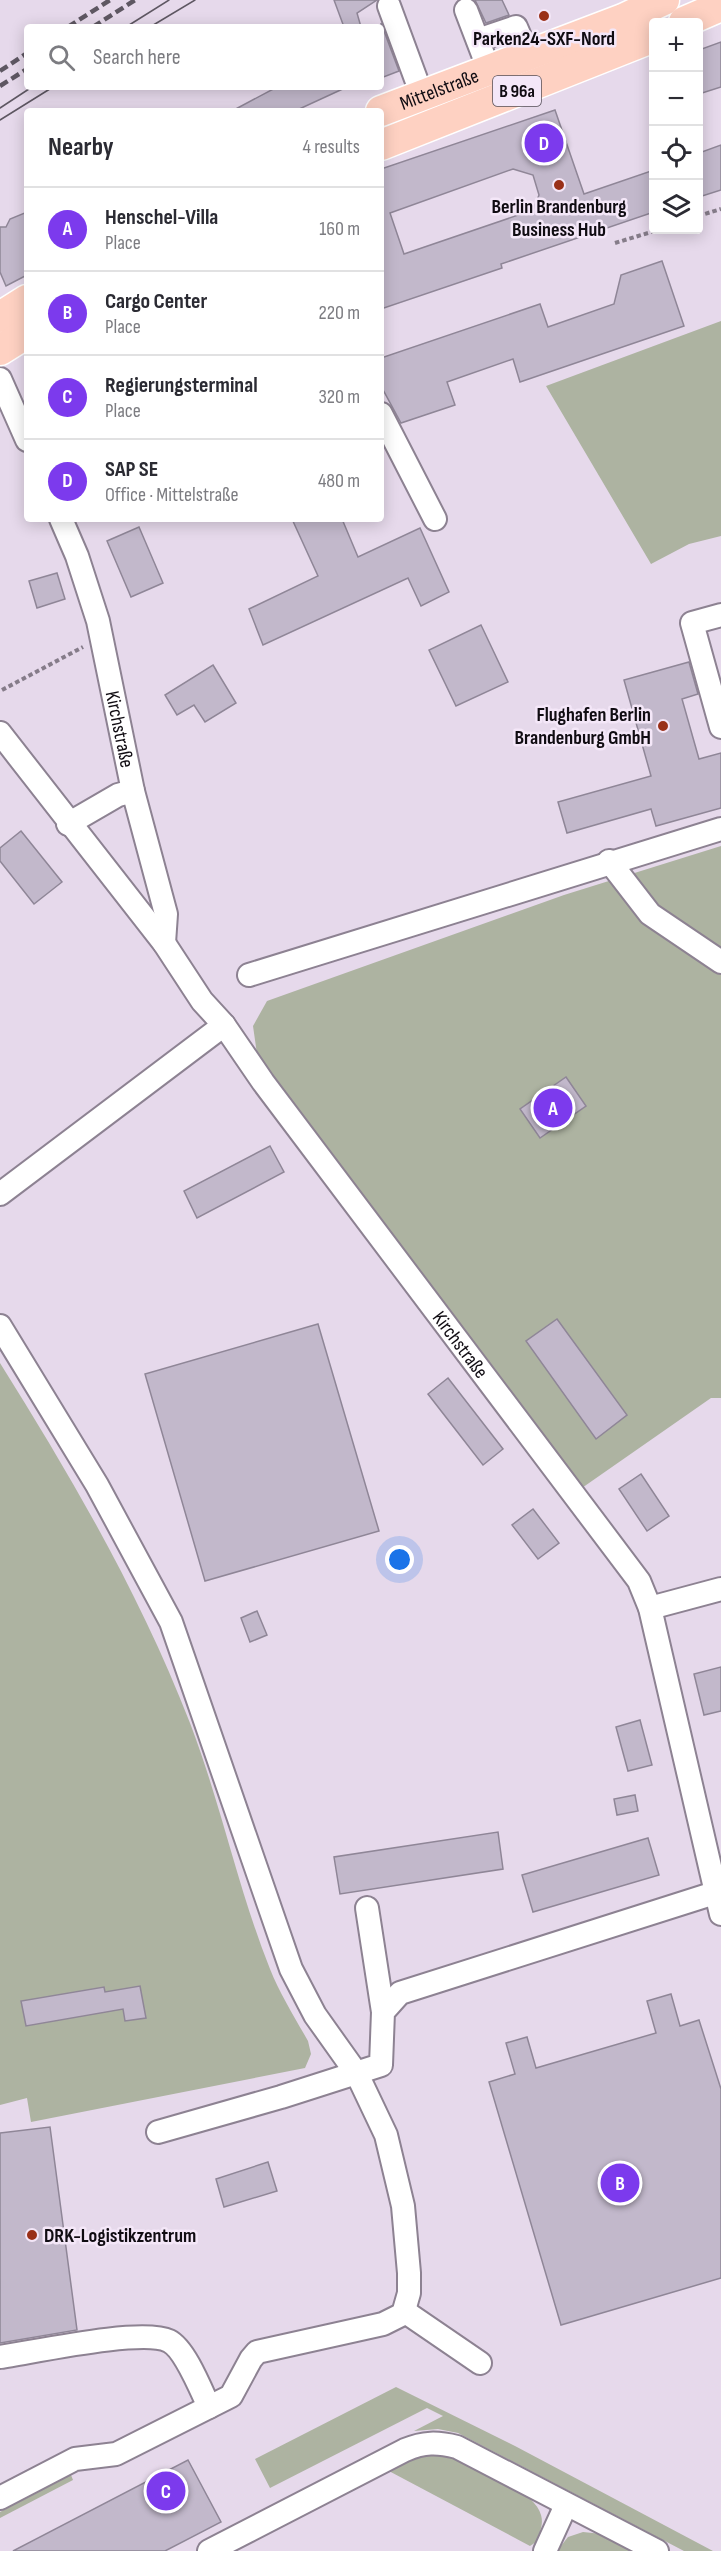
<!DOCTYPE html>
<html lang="en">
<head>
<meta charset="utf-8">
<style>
  body { margin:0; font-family:"Sofia Sans Condensed",sans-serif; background:#f7f7f7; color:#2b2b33 }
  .controls { position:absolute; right:18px; top:18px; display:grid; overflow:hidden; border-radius:6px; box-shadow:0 3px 15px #0003 }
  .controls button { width:54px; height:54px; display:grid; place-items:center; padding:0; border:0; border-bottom:2px solid #e1e1e2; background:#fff; color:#2b2b33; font:30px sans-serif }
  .you { position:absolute; left:400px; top:1560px; width:21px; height:21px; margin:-15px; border:4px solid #fff; border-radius:50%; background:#1a73e8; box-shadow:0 0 0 9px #1a73e833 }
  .badge { display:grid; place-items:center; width:39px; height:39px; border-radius:50%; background:#7c3aed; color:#fff; font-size:20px; font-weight:700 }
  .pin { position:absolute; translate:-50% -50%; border:3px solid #fff; box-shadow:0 2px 6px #0006 }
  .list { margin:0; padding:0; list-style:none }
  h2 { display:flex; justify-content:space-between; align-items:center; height:78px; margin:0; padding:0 24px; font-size:26px }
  h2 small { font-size:20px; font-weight:400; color:#7c7c81 }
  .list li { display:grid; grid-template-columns:39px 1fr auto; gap:18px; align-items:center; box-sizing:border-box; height:84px; padding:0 24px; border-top:2px solid #e1e1e2 }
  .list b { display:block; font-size:22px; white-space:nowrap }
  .list p { margin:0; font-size:20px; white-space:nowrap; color:#7c7c81 }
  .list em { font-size:20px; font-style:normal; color:#7c7c81 }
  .icon { flex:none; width:33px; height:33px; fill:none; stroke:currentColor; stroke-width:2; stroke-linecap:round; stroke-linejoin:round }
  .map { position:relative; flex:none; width:721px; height:2551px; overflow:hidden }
  .search { position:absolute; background:#fff; box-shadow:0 3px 15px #0003; left:24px; top:24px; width:360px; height:66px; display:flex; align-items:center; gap:15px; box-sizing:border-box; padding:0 21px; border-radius:6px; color:#7c7c81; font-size:22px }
  .panel { position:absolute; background:#fff; box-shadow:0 3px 15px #0003; left:24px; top:108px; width:360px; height:414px; border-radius:6px }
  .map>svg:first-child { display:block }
  .green { fill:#adb3a1 }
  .building { fill:#c2b8cb; stroke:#8f8697; stroke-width:1.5; fill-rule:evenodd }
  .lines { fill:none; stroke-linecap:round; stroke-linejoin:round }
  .minor-casing { stroke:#8d8292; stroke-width:26 }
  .major-casing { stroke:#fff; stroke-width:33 }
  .path { stroke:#857c89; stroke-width:4; stroke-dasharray:4.5 3; stroke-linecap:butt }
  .minor { stroke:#fff; stroke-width:22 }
  .major { stroke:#fed1c2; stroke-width:30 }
  .tram { stroke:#5e5762; stroke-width:1.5 }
  .rail { stroke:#5e5762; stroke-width:4.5; stroke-dasharray:9 4.5; stroke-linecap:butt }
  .poi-dot { fill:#993018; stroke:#f4e7f8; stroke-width:2 }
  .labels { text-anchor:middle; stroke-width:5; stroke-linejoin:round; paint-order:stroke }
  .shield { fill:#f4e7f8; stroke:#544e57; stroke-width:1.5 }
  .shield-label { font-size:18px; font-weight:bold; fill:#100c12 }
  .poi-label { font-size:20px; font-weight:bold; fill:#100c12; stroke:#f4e7f8 }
  .street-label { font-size:20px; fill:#100c12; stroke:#f4e7f8 }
</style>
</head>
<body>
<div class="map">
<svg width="721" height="2551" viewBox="0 0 721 2551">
  <rect width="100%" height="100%" fill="#e6d9eb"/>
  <g class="green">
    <path d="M721 321V536L689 544 651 564 546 386Z"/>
    <path d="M721 846V1398H711L579 1490 258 1061 253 1026 267 1001 564 895Z"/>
    <path d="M0 1363C72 1478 141 1596 190 1723 221 1804 238 1889 270 1969 280 1994 295 2018 308 2041L311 2054 305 2068 31 2122 27 2098 0 2105Z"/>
    <path d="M396 2387 515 2446 713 2551H684L458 2433 438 2429 414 2431 443 2416 427 2408 270 2488 255 2459Z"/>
    <path d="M424 2453C430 2453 436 2452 442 2453 467 2457 535 2490 541 2515 544 2525 539 2534 536 2542L530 2546 387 2470Z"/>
    <path d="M71 2475 73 2480 0 2518V2512Z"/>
    <path d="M583 2532 602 2534 635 2551H557L568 2537Z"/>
  </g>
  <g class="building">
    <path d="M334 0H377L357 13 361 27H344Z"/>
    <path d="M475 0H502L509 15 486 23Z"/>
    <path d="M381 23 399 71 381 78Z"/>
    <path d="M721 42V87L699 94V50Z"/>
    <path d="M277 87H347L295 111H232Z"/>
    <path d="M555 110 584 194 654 170V212L501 264 502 268 381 309V169ZM513 169 533 175 539 195 533 210 404 254 390 213Z"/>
    <path d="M721 145V190L699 197V153Z"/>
    <path d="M27 212V275L6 286 0 272V227H6L10 219Z"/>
    <path d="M662 261 684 326 520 382 513 359 447 382 455 405 401 423 381 386V358L540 304 548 327 614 304 621 275Z"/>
    <path d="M292 519H342L358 557 420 528 449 592 421 606 408 578 263 645 249 609 318 576Z"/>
    <path d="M139 527 163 583 131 597 107 541Z"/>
    <path d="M57 573 65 599 37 608 29 581Z"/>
    <path d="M481 625 508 682 456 706 429 650Z"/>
    <path d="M689 662 698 694 682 699 699 759 721 753V808L656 826 651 809 567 833 558 802 651 776 624 680Z"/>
    <path d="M213 665 236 703 205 722 194 705 177 715 165 695Z"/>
    <path d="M21 831 62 882 34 904 0 861V848Z"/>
    <path d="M566 1077 586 1106 540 1138 520 1109Z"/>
    <path d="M270 1146 284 1172 197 1218 184 1191Z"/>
    <path d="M557 1319 627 1415 596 1439 526 1341Z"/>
    <path d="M318 1324 379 1531 205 1581 145 1374Z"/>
    <path d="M448 1378 503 1449 483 1465 428 1394Z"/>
    <path d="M641 1474 669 1516 647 1531 619 1489Z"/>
    <path d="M533 1509 559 1543 538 1559 512 1525Z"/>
    <path d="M257 1611 267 1635 250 1642 241 1618Z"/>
    <path d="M721 1667V1711L704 1715 694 1674Z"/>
    <path d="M640 1720 652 1765 628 1771 616 1727Z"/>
    <path d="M635 1795 638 1811 617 1815 614 1799Z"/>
    <path d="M498 1832 503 1869 340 1894 334 1857Z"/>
    <path d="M648 1838 659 1875 533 1912 522 1875Z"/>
    <path d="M140 1986 146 2018 125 2021 123 2009 26 2026 21 2001 104 1987 105 1992Z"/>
    <path d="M671 1994 680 2026 699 2020 721 2089V2278L561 2325 489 2082 515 2074 506 2043 527 2037 536 2068 656 2033 647 2001Z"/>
    <path d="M50 2127 77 2330 0 2343V2133Z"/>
    <path d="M268 2162 277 2191 224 2207 216 2179Z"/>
    <path d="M188 2460 221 2522 165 2551H13Z"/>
  </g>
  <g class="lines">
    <defs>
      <g id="minor">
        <path d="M389 6 427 109"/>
        <path d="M466 10 489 70"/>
        <path d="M478 40 516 27 528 55"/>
        <path d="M0 379 27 440"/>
        <path d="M381 414 435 519"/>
        <path id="s1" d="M61 519 77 556 98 621 133 791 166 914 164 943"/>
        <path d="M721 615 692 623 721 727"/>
        <path id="s2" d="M0 733 164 943 202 1001 224 1025 263 1082 639 1581 650 1608 721 1914"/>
        <path d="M68 824 118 795 133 791"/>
        <path d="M609 861 650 914 721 962"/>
        <path d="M249 975 721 829"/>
        <path d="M0 1194 224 1025"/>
        <path d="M0 1326 97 1485 171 1622 291 1969 315 2015 357 2074 386 2135 403 2206 409 2273V2293L403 2314 383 2324 257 2352 251 2359 231 2396 116 2454 75 2459 0 2498"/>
        <path d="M650 1608 721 1589"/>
        <path d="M367 1908 383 2012"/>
        <path d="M158 2132 281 2097 381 2065 383 2012 400 1993 721 1891"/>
        <path d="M404 2311 480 2363"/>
        <path d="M0 2357C34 2352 142 2328 169 2341 185 2349 201 2390 209 2407"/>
        <path d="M209 2551 405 2450C424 2442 437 2442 457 2447L657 2551"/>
        <path d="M545 2551 566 2505"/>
      </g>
      <g id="major">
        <path d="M684 22 721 6"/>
        <path id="s3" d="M381 111 623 19 664 0"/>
        <path d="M381 145 654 37"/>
        <path d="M0 317 27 300"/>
        <path d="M0 350 27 333"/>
      </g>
    </defs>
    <use href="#minor" class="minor-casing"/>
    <use href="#major" class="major-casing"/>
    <g class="path">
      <path d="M698 216 721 209"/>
      <path d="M615 243 658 230"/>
      <path d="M2 690 83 647"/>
    </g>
    <use href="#minor" class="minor"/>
    <use href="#major" class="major"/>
    <g class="tram">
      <path d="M126 27 169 0"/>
      <path d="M150 27 195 0"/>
      <path d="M0 108 32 87"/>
      <path d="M0 120 53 87"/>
    </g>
    <g class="rail">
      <path d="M68 27 110 0"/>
      <path d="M93 27 135 0"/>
      <path d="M0 71 27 53"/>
      <path d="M0 86 27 69"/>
    </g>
  </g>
  <g class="poi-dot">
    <circle cx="544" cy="16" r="6"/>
    <circle cx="559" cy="185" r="6"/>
    <circle cx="663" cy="726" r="6"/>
    <circle cx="32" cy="2235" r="6"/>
  </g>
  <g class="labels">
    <rect class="shield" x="493" y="76" width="48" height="30" rx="4.5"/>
    <g class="shield-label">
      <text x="517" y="97">B 96a</text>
    </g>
    <g class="poi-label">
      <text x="544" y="45">Parken24-SXF-Nord</text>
      <text x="559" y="213">Berlin Brandenburg<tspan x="559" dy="23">Business Hub</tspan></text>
      <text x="651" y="721" text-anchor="end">Flughafen Berlin<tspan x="651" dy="23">Brandenburg GmbH</tspan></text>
      <text x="44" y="2242" text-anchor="start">DRK-Logistikzentrum</text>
    </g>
    <g class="street-label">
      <text dy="7" stroke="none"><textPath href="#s3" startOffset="62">Mittelstraße</textPath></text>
      <text dy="7" stroke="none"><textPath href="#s1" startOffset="219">Kirchstraße</textPath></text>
      <text dy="7" stroke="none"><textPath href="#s2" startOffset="766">Kirchstraße</textPath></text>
    </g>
  </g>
</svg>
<div class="controls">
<button>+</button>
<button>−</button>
<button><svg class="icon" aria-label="locate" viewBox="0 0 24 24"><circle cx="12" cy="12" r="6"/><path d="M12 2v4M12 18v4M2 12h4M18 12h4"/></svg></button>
<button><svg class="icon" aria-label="layers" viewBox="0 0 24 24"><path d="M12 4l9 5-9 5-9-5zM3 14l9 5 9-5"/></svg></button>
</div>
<div class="you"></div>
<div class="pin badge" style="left:553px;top:1108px">A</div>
<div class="pin badge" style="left:620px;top:2183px">B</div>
<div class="pin badge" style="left:166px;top:2491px">C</div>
<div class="pin badge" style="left:544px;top:143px">D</div>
<div class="search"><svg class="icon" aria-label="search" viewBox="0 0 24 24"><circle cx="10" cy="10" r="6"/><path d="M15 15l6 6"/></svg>Search here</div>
<section class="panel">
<h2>Nearby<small>4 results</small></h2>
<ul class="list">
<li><span class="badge">A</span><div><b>Henschel-Villa</b><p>Place</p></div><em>160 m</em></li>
<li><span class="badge">B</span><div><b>Cargo Center</b><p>Place</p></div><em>220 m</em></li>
<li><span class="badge">C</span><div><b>Regierungsterminal</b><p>Place</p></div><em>320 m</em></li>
<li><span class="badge">D</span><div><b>SAP SE</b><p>Office · Mittelstraße</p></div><em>480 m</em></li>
</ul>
</section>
</div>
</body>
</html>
